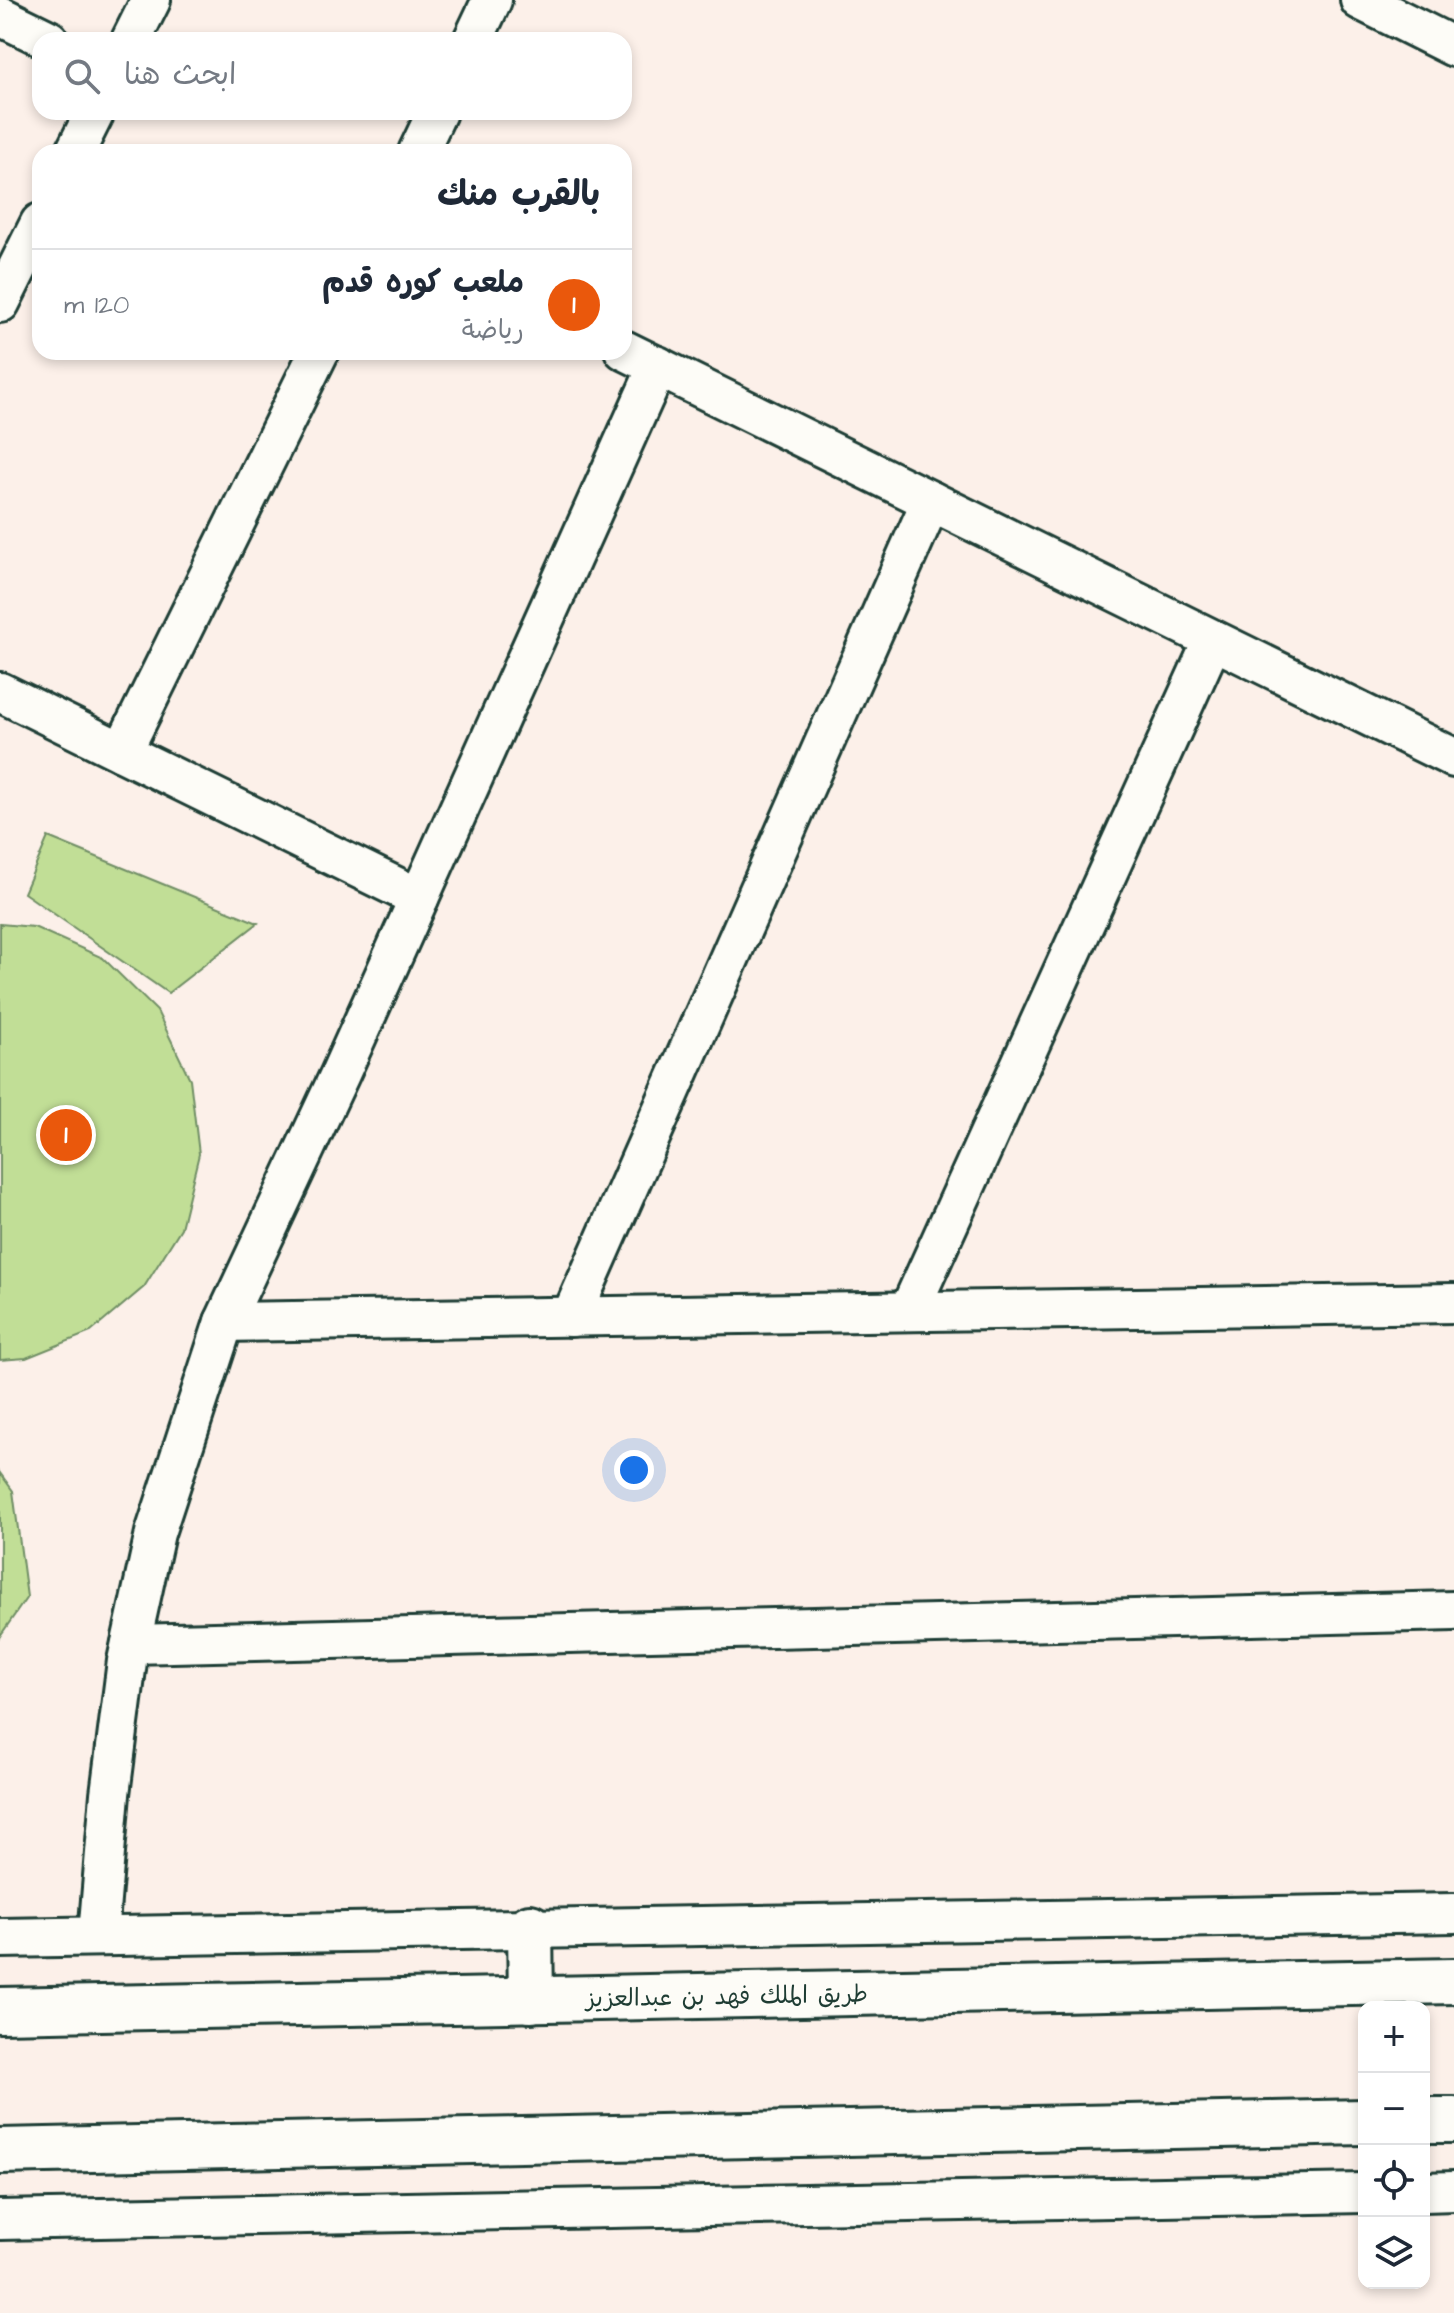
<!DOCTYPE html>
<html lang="ar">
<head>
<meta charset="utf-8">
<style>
  body { margin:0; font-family:"Architects Daughter","Playpen Sans Arabic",sans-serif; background:#f2f2f3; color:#1f2937; direction:rtl }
  .controls { position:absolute; right:24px; bottom:24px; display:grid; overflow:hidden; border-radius:16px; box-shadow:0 4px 12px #0003 }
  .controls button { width:72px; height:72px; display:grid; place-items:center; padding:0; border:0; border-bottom:2px solid #e0e1e3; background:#fff; color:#1f2937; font:40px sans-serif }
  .you { position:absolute; left:634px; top:1470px; width:28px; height:28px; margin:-20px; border:6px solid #fff; border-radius:50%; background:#1a73e8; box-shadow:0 0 0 12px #1a73e833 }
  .badge { display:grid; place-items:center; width:52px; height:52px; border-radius:50%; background:#ea580c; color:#fff; font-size:26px; font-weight:700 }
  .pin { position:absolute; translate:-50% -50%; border:4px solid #fff; box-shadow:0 2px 8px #0006 }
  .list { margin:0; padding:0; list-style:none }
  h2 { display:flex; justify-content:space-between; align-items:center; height:104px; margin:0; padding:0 32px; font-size:34px }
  h2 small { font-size:26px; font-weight:400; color:#747a83 }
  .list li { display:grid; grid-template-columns:52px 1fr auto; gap:24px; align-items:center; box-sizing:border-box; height:112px; padding:0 32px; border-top:2px solid #e0e1e3 }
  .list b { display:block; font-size:30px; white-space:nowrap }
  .list p { margin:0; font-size:26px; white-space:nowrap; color:#747a83 }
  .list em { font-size:26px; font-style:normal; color:#747a83 }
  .icon { flex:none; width:44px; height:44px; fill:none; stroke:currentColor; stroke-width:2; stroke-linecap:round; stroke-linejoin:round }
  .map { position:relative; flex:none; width:1454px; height:2313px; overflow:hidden; direction:ltr }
  .search { position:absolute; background:#fff; box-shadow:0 4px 12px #0003; left:32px; top:32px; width:600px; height:88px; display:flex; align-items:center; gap:20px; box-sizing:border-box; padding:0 28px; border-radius:24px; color:#747a83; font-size:30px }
  .panel { position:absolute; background:#fff; box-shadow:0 4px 12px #0003; left:32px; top:144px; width:600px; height:216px; border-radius:24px; direction:rtl }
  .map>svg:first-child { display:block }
  .green { fill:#c1de96; stroke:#708e65; stroke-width:2 }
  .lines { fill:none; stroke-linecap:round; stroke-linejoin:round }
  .street-casing { stroke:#1f3d34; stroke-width:44 }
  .secondary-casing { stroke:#1f3d34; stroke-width:50 }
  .street { stroke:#fdfcf7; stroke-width:38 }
  .secondary { stroke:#fdfcf7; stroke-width:44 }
  .labels { text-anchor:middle; stroke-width:7; stroke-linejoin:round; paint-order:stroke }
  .street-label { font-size:24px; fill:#1f3d34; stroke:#fdfcf7 }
</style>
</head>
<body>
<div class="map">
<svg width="1454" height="2313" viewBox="0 0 1454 2313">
  <rect width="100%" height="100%" fill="#fcf0e9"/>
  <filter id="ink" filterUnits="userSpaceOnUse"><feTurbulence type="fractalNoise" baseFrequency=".0125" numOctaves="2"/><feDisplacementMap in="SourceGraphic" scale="16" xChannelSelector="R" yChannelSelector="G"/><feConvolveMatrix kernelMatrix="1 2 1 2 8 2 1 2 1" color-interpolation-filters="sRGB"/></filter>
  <g filter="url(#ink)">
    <g class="green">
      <path d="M48 837 258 923 168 993 24 893Z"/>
      <path d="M0 924 34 927 103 958 157 1011 190 1079 199 1154 181 1228 144 1287 91 1332 26 1358 0 1360Z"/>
      <path d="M0 1473 13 1491 27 1597 0 1636Z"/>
    </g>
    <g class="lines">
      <defs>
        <g id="street">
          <path d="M1360 0 1454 47"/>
          <path d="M0 16 49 40"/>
          <path d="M131 40 151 0"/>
          <path d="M473 40 492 0"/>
          <path d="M75 152 95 112"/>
          <path d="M418 152 437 112"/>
          <path d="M0 303 40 223"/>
          <path d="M624 350 1454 758"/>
          <path d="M0 692 419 898"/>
          <path d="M122 752 319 352"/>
          <path d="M909 1311 1213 640"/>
          <path d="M571 1317 931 501"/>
          <path d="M224 1322 1454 1303"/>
          <path d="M131 1644 1454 1611"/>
          <path d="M98 1935 110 1794 127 1661 155 1533 224 1322 340 1074 658 366"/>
          <path d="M0 1938 1454 1913"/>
          <path d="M1424 2192 1454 2191"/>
          <path d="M0 2220 1364 2193"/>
        </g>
        <g id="secondary">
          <path d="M530 1927 531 2000"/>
          <path d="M0 2010 1454 1981"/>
          <path d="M1424 2120H1454"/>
          <path d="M0 2151 1364 2122"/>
        </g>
      </defs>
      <use href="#street" class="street-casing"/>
      <use href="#secondary" class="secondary-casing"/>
      <use href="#street" class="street"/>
      <use href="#secondary" class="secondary"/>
    </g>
  </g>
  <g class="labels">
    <g class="street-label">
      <text transform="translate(727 1996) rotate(-1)" y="8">طريق الملك فهد بن عبدالعزيز</text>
    </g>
  </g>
</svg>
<div class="controls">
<button>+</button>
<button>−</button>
<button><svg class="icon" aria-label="locate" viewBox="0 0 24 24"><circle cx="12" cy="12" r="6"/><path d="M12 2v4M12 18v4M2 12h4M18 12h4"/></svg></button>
<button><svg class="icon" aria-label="layers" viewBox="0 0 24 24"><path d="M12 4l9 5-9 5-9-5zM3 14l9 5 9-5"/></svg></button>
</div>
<div class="you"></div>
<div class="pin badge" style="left:66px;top:1135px">1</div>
<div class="search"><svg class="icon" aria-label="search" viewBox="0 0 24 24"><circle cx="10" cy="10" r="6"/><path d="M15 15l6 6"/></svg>ابحث هنا</div>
<section class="panel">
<h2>بالقرب منك<small></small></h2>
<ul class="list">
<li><span class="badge">1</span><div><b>ملعب كوره قدم</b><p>رياضة</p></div><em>120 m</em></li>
</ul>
</section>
</div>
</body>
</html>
